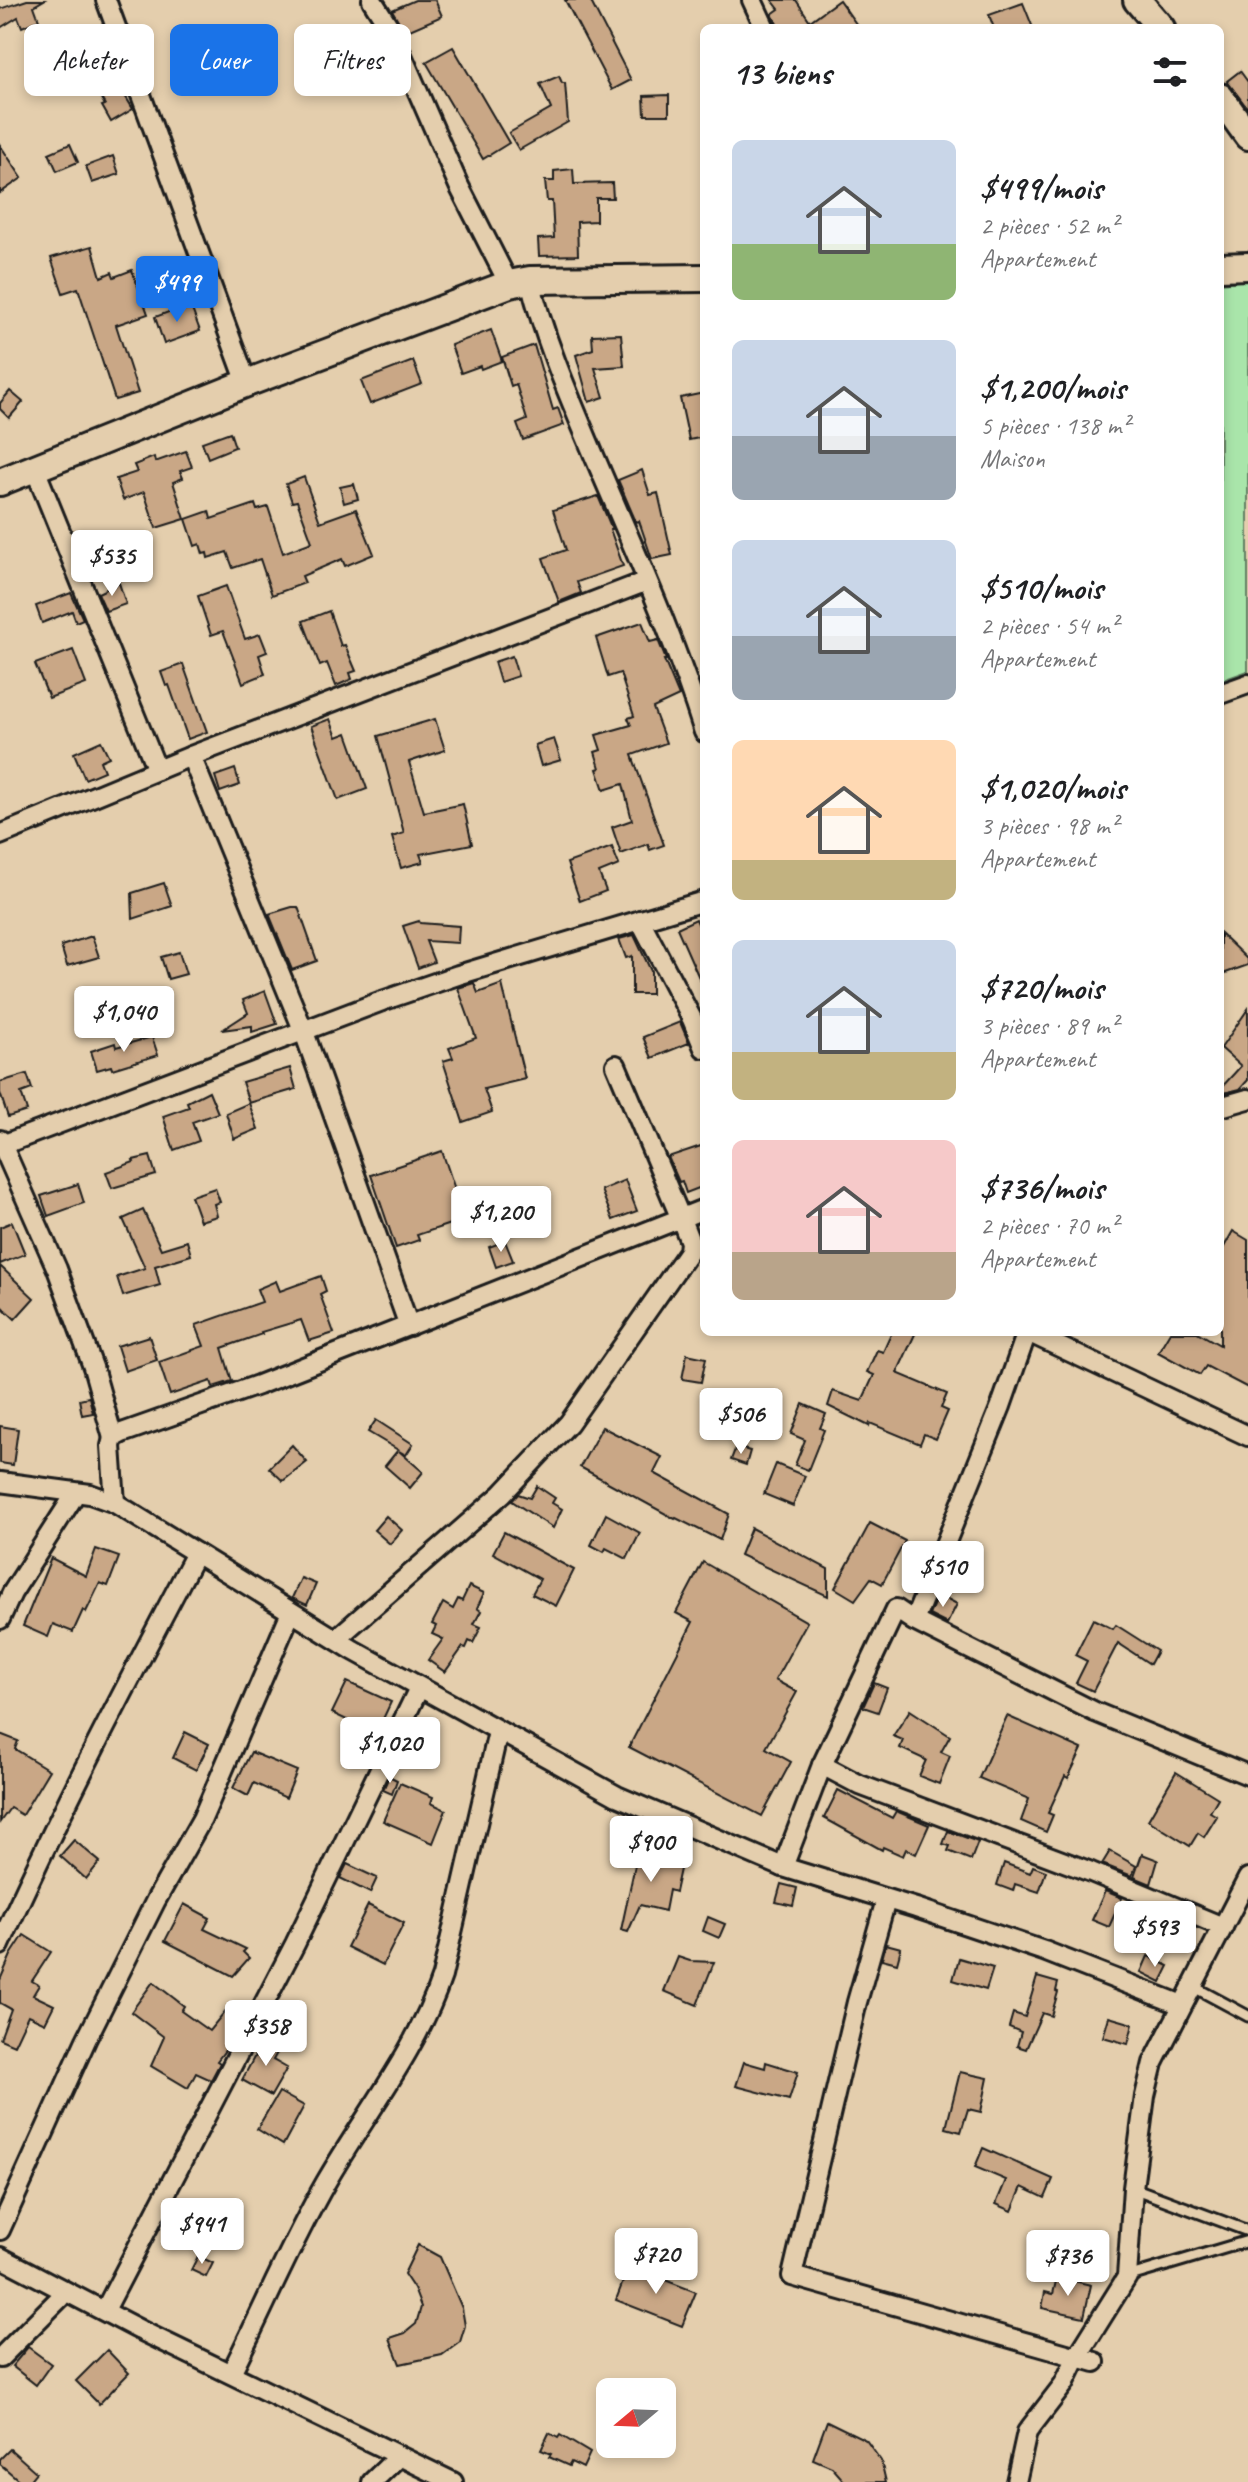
<!DOCTYPE html>
<html lang="fr">
<meta charset="utf-8">
<style>
:root{--surface:#fff;--page:#f2f2f2;--text:#202124;--muted:#757577;--accent:#1a73e8}
body{margin:0;font-family:Caveat,sans-serif;background:var(--page);color:var(--text);height:100vh;display:flex;flex-direction:column;font-size:30px;white-space:nowrap}
*{box-sizing:border-box;margin:0}
p{font-size:26px;color:var(--muted)}
.icon{flex:none;width:44px;height:44px;fill:none;stroke:currentColor;stroke-width:2;stroke-linecap:round;stroke-linejoin:round}
.map{position:relative;flex:1;overflow:hidden}
.details{position:absolute;left:700px;top:24px;width:524px;height:1312px;display:flex;flex-direction:column;background:var(--surface);border-radius:12px;box-shadow:0 4px 12px #0003}
.details>*{flex:none}
.guide{position:absolute;left:24px;top:24px;width:556px;height:72px;display:flex;gap:16px}
.needle{width:52px;rotate:251deg}
.tools{position:absolute;left:596px;top:2378px;display:grid;gap:16px}
.tools a{display:grid;place-items:center;width:80px;height:80px;border-radius:12px;background:var(--surface);box-shadow:0 4px 12px #0003;font-size:40px}
.price{position:absolute;translate:-50% -68px;padding:0 18px;border-radius:8px;background:#fff;color:#222;font-size:26px;line-height:52px;filter:drop-shadow(0 2px 4px #0008)}
.price::after{content:'';position:absolute;left:50%;top:48px;width:24px;height:18px;margin-left:-12px;background:inherit;clip-path:polygon(0 0,100% 0,50% 100%)}
.price.active{background:var(--accent);color:#fff}
ul{padding:0;list-style:none}
li{display:flex;align-items:center;gap:24px;height:200px;padding:0 32px}
li span{display:grid;place-items:center;flex:none;width:224px;height:160px;border-radius:12px;color:#555}
li>.icon{margin-inline-start:auto}
span .icon{width:96px;height:96px;fill:#fffc;stroke-width:1}
li b{font-size:34px}
h2{display:flex;justify-content:space-between;align-items:center;height:96px;padding:0 32px;font-size:34px}
.pill{padding:0 28px;border-radius:12px;background:var(--surface);box-shadow:0 4px 12px #0003;font-size:28px;line-height:72px}
.pill.active{background:var(--accent);color:#fff}
.map>svg:first-child{display:block}
.green{fill:#a9e5aa;stroke:#628063;stroke-width:2}
.building{fill:#c9a786;stroke:#1c1c1c;stroke-width:2}
.lines{fill:none;stroke-linecap:round;stroke-linejoin:round}
.lane-casing{stroke:#1c1c1c;stroke-width:15}
.street-casing{stroke:#1c1c1c;stroke-width:24}
.secondary-casing{stroke:#1c1c1c;stroke-width:32}
.lane{stroke:#e4cead;stroke-width:9}
.street{stroke:#e4cead;stroke-width:18}
.secondary{stroke:#e4cead;stroke-width:26}
</style>
<div class="map">
<svg width="1248" height="2482" viewBox="0 0 1248 2482">
<rect width="100%" height="100%" fill="#e4cead"/>
<filter id="ink" filterUnits="userSpaceOnUse"><feTurbulence type="fractalNoise" baseFrequency=".0125" numOctaves="2"/><feDisplacementMap in="SourceGraphic" scale="16" xChannelSelector="R" yChannelSelector="G"/><feConvolveMatrix kernelMatrix="1 2 1 2 8 2 1 2 1" color-interpolation-filters="sRGB"/></filter>
<g filter="url(#ink)">
<path class="green" d="M1248,280v391l-28,10v-398z"/>
<g class="building">
<path d="M27,0h17l-10,6 5,14 -17,7 -4,-10 -18,11v-19z"/>
<path d="M415,0h20l7,16 -37,16 -13,-22z"/>
<path d="M565,0h25l41,80 -19,10z"/>
<path d="M772,0h24l14,21 29,-21 20,28h-80l-7,-14 7,-5z"/>
<path d="M1023,3l10,25h-39l-5,-13z"/>
<path d="M52,40h6l9,11 8,-7 9,11 -23,20 -21,-25z"/>
<path d="M453,47l56,96 -26,16 -57,-97z"/>
<path d="M1240,71l8,11v27l-21,-28z"/>
<path d="M559,76l3,7h3l3,39 -49,28 -10,-17 42,-24 -11,-25z"/>
<path d="M118,84l15,25 -22,13 -9,-16 3,-1 -6,-10z"/>
<path d="M669,95v20h-24l-1,-19z"/>
<path d="M70,144l8,18 -21,9 -8,-18z"/>
<path d="M0,145l22,33 -22,15z"/>
<path d="M113,156l6,18 -27,9 -6,-17z"/>
<path d="M573,169l1,15 38,-1 1,15h-17v23l-19,1 1,33 -39,1 -1,-17 16,-1 -2,-37h-5l-2,-20h9v-10z"/>
<path d="M92,246l9,31 11,-5 2,5 18,-7 16,44 -32,11 22,68 -23,7 -37,-112 -15,5 -12,-35z"/>
<path d="M190,304l10,27 -36,13 -9,-27z"/>
<path d="M491,330l11,31 -21,8 -1,-3 -19,7 -10,-28z"/>
<path d="M621,334l3,32 -29,2 9,29 -15,5 -13,-47 17,-6 -1,-14z"/>
<path d="M534,345l19,65 5,-2 6,17 -41,15 -6,-16 10,-4 -11,-36 -5,2 -9,-29z"/>
<path d="M413,361l9,23 -52,20 -9,-23z"/>
<path d="M10,391l13,11 -14,16 -9,-9v-6z"/>
<path d="M704,393v44l-15,3 -9,-42z"/>
<path d="M230,432l5,15 -27,11 -6,-16z"/>
<path d="M186,451l6,16 -12,4 3,7 -10,4 12,37 -29,9 -12,-36 -21,8 -7,-21 21,-7 -3,-7 20,-8 1,5z"/>
<path d="M642,470l8,25 8,-2 14,62 -20,4 -13,-38 -3,1 -18,-42z"/>
<path d="M304,477l16,45 36,-13 18,45 -29,12 -3,-7 -40,17 3,7 -33,12 -12,-36 -27,9 -6,-16 -19,6 -1,-5 -4,1 -3,-10 -5,2 -9,-27 23,-8 2,8 44,-15 2,6 11,-3 15,46 29,-11 -15,-41 -5,1 -6,-18z"/>
<path d="M354,484l4,15 -14,4 -4,-16z"/>
<path d="M598,496l14,33h-2l13,37 -46,16 4,11 -22,9 -16,-44 23,-8 -13,-40z"/>
<path d="M119,583l7,21 -20,7 -8,-18z"/>
<path d="M226,586l19,53 15,-5 7,18 -8,3 6,19 -22,9 -20,-52 -12,4 -13,-39z"/>
<path d="M71,593l12,26 -7,3 -4,-11 -30,12 -6,-17z"/>
<path d="M329,611l12,35 4,-1 11,26 -6,2 2,6 -16,7 -9,-23 -7,3 -17,-45z"/>
<path d="M642,622l8,20 8,-2 8,20h-2l15,36 -26,12 13,35 -34,12 32,90 -14,5 -2,-6 -27,10 -9,-27 20,-7 -9,-36 -19,6 -7,-21 3,-1 -5,-16 6,-2 -5,-15 35,-10 -3,-7 6,-2 -14,-43 -12,4 -12,-39z"/>
<path d="M73,650l13,34 -37,14 -14,-34z"/>
<path d="M512,656l6,20 -18,6 -6,-20z"/>
<path d="M183,664l24,68 -19,7 -19,-54 -3,1 -5,-14z"/>
<path d="M330,719l7,18 10,-4 20,56 -29,11 -27,-74z"/>
<path d="M435,719l10,31 -36,12 15,50 39,-8 9,40 -52,10 3,8 -22,6 -9,-31 12,-4 -26,-97z"/>
<path d="M554,739l7,21 -20,6 -6,-21z"/>
<path d="M101,741l8,16 -9,4 4,10 -19,8 -11,-26z"/>
<path d="M235,769l5,16 -20,7 -5,-16z"/>
<path d="M612,847l7,18 -20,8 7,18 -26,10 -13,-38z"/>
<path d="M164,883l8,23 -39,13 -1,-26z"/>
<path d="M292,907h6l19,54 -25,9 -23,-56z"/>
<path d="M696,919l8,18v52l-27,-61z"/>
<path d="M419,921l1,2 39,3 -1,17 -32,-2 8,21 -16,6 -15,-42z"/>
<path d="M1220,933l28,27v5l-28,10z"/>
<path d="M634,935l17,36v23h-19v-38l-6,2 -7,-19z"/>
<path d="M92,936l7,21 -32,9 -6,-20z"/>
<path d="M179,952l7,22 -18,5 -7,-22z"/>
<path d="M474,983l4,10 24,-9 23,95 -41,10 8,23 -29,10 -20,-61 10,-3 -4,-10 27,-10 -18,-50z"/>
<path d="M265,991l12,33 -25,8v-6l-30,4 26,-17 -5,-13z"/>
<path d="M1248,1009v71l-8,9 -16,4 -4,-4 21,-23 -20,-18z"/>
<path d="M680,1022l9,21 -37,15 -9,-21z"/>
<path d="M152,1037l6,18 -46,14 -1,-3 -14,4 -6,-19 24,-8 1,4z"/>
<path d="M290,1068l6,21 -47,14 -7,-21z"/>
<path d="M27,1074l5,15 -11,4 6,18 -19,6 -8,-24v-11z"/>
<path d="M209,1091l9,22 -26,9 7,19 -25,9 -11,-34 26,-9 -2,-5z"/>
<path d="M249,1103l9,26 -24,10 -8,-26z"/>
<path d="M704,1145v41l-18,7 -4,-12 -3,1 -11,-25z"/>
<path d="M442,1151l23,68 -48,16 2,5 -23,8 -25,-73z"/>
<path d="M150,1156l6,19 -44,13 -6,-16 28,-10 -1,-2z"/>
<path d="M625,1180l12,31 -24,9 -12,-30z"/>
<path d="M78,1184l6,19 -36,13 -7,-20z"/>
<path d="M215,1188l5,14 -6,2 3,12 -17,5 -9,-25z"/>
<path d="M143,1210l18,39 26,-8 4,14 -36,11 5,19 -37,11 -6,-19 28,-9 -22,-49z"/>
<path d="M12,1222l13,32 -25,10v-37z"/>
<path d="M1233,1231l15,9v148l-42,-22 -6,9 -42,-23 12,-20h27l23,13v-91z"/>
<path d="M505,1241l8,20 -17,6 -7,-20z"/>
<path d="M0,1266l34,32 -19,21 -15,-14z"/>
<path d="M321,1276l5,15 -6,3 14,39 -25,8 -8,-21 -40,12 1,2 -40,14 10,33 -19,6 -2,-6 -41,14 -11,-33 45,-16 -8,-21 66,-23 -5,-13 19,-8 4,10z"/>
<path d="M892,1332h24l-19,41 50,21 -6,14 7,3 -12,28 -12,-5 -4,10 -50,-21 -1,3 -41,-20 5,-15 29,10 12,-26 -7,-3 10,-22 6,2z"/>
<path d="M149,1336l8,24 -32,11 -8,-25z"/>
<path d="M687,1354l19,4 -5,24 -19,-3z"/>
<path d="M89,1397l4,16 -11,2 -3,-16z"/>
<path d="M803,1404l23,10 -6,14 4,2 -16,40 -13,-5 10,-25 -14,-6z"/>
<path d="M376,1420l37,24 -7,11 -7,-4 24,21 -13,16 -25,-22 13,-16 -30,-18z"/>
<path d="M0,1426l18,3 -5,36 -13,-2z"/>
<path d="M602,1427l60,30 -8,16 75,41 -9,26 -44,-22 -1,1 -95,-52z"/>
<path d="M292,1445l15,17 -24,19 -14,-13z"/>
<path d="M736,1447l14,4 -4,14 -15,-5z"/>
<path d="M776,1464l29,12 -12,30 -29,-12z"/>
<path d="M537,1486l18,12 -3,5 10,6 -9,19 -41,-27 6,-7 12,4z"/>
<path d="M606,1514l34,19 -13,26 -21,-11 -2,4 -13,-7z"/>
<path d="M386,1516l16,14 -12,14 -16,-14z"/>
<path d="M870,1523l35,18 -23,43 -11,-6 -16,22 -20,-12z"/>
<path d="M751,1528l77,41v27l-88,-41z"/>
<path d="M504,1532l70,38 -18,36 -24,-12 8,-15 -47,-26z"/>
<path d="M96,1549l23,8 -11,29 -8,-3 -14,29 -3,-2 -10,22 -20,-8 -5,13 -25,-11 28,-68 35,18z"/>
<path d="M703,1562l104,60 -32,58 22,12 -31,56 25,14 -29,54 -133,-69 64,-125 -17,-9z"/>
<path d="M301,1578l15,6 -9,21 -15,-7z"/>
<path d="M469,1586l15,7 -7,15 4,3 -7,13 7,3 -8,16 -4,-2 -3,7 -3,-1 -18,25 -17,-12 15,-21 -11,-5 4,-8 -4,-2 11,-21 10,6 5,-10 4,2z"/>
<path d="M938,1594l19,10 -10,20 -18,-9z"/>
<path d="M1093,1619l20,10 3,-4 41,26 -7,13 -32,-21 -25,48 -17,-8 11,-22 -12,-6z"/>
<path d="M347,1682l44,20 -15,32 -44,-21z"/>
<path d="M874,1683l13,5 -9,24 -15,-5z"/>
<path d="M910,1710l40,26 -9,16 9,4 -11,28 -20,-8 7,-16 -26,-12 3,-8 -10,-4z"/>
<path d="M1007,1716l75,33 -14,29 -3,-2 -17,37 5,2 -7,17 -25,-11 8,-22 -50,-21z"/>
<path d="M185,1732l24,12 -13,26 -23,-12z"/>
<path d="M0,1734l18,7 -3,8 34,21 -27,45 -12,-7 -10,14z"/>
<path d="M251,1752l46,19 -11,27 -32,-15 -6,13 -15,-8z"/>
<path d="M1176,1772l42,26 -8,14 7,4 -13,21 -6,-4 -8,13 -42,-26z"/>
<path d="M389,1776l8,4 -5,14 -9,-4z"/>
<path d="M400,1783l33,14 -2,6 15,7 -13,33 -50,-22z"/>
<path d="M838,1790l54,28 4,-7 33,14 -13,29 -10,-5 -3,7 -20,-9 -1,3 -58,-32z"/>
<path d="M948,1831l30,11 -7,18 -23,-9 2,-5 -7,-2z"/>
<path d="M74,1840l26,22 -14,17 -26,-23z"/>
<path d="M638,1851l44,9 -7,32 -6,-2 -4,21 -25,-6 -12,27 -7,-2z"/>
<path d="M1110,1851l26,15 -4,10 -30,-12z"/>
<path d="M1142,1854l16,6 -7,24 -17,-7z"/>
<path d="M1004,1863l26,10 3,-7 13,5 -7,21 -24,-8 -2,7 -16,-6z"/>
<path d="M347,1864l30,14 -7,15 -30,-15z"/>
<path d="M781,1884l16,4 -4,18 -17,-4z"/>
<path d="M1105,1891l17,7 -13,29 -17,-7z"/>
<path d="M184,1904l26,14 -6,11 42,20 -3,3 6,6 -16,18 -68,-35z"/>
<path d="M368,1905l36,18 -21,42 -36,-18z"/>
<path d="M708,1917l17,7 -6,14 -16,-7z"/>
<path d="M24,1935l27,17 -19,29 7,4 -6,10 21,10 -9,18 -17,-8 -14,30 -14,-6 11,-30 -11,-6v-23l11,-25z"/>
<path d="M886,1944l15,4 -4,15 -15,-4z"/>
<path d="M1148,1956l21,10 -8,16 -20,-10z"/>
<path d="M678,1957l12,4 24,1 -17,43 -33,-14z"/>
<path d="M959,1958l34,10 -7,22 -33,-10z"/>
<path d="M1037,1977l21,6 -2,8 2,1 -7,24 -9,-3 -16,36 -9,-3 4,-14 -12,-5 4,-14 12,4z"/>
<path d="M153,1982l31,24 -3,5 28,20 18,-22 16,9 -14,27 -12,16 3,2 -9,17 -15,-7 -8,15 -37,-22 13,-29 -33,-25z"/>
<path d="M1109,2017l24,7 -5,20 -25,-7z"/>
<path d="M266,2035l16,9 -9,16 14,8 -16,28 -29,-16z"/>
<path d="M744,2062l21,6 1,-6 32,10 -9,28 -53,-14z"/>
<path d="M960,2072l28,6 -7,34 -13,-3 -7,23 -15,-4z"/>
<path d="M279,2092l25,14 -21,39 -26,-16z"/>
<path d="M983,2148l70,31 -8,19 -23,-11 -10,24 -16,-7 10,-24 -31,-13z"/>
<path d="M418,2245l22,12 22,51 3,18 -5,16 -18,13 -42,9 -10,-26 15,-5 11,-9 5,-17 -7,-18 -10,-15z"/>
<path d="M198,2256l15,7 -7,14 -15,-7z"/>
<path d="M629,2266l67,26 -14,34 -66,-26z"/>
<path d="M1057,2277l34,8 -7,32 -42,-9 3,-16 8,2z"/>
<path d="M28,2347l23,17 -15,21 -24,-19z"/>
<path d="M107,2350l22,23 -30,31 -23,-23z"/>
<path d="M827,2421l39,19 15,21 5,21h-41l-13,-15 -19,-8z"/>
<path d="M549,2433l9,5 2,-3 30,18 -7,15 -12,-6 -2,4 -20,-9 2,-3 -10,-4z"/>
<path d="M10,2449l26,23 -8,10h-7l-21,-18v-5z"/>
</g>
<g class="lines">
<g class="lane-casing">
<g id="lane">
<path d="M1192,1986l56,30"/>
<path d="M1133,2188l115,43"/>
<path d="M1127,2277l121,-36"/>
</g>
</g>
<g class="street-casing">
<g id="street">
<path d="M106,0l141,383"/>
<path d="M372,0l19,30 68,156 50,98"/>
<path d="M752,0l13,28"/>
<path d="M530,280c14,59 39,116 63,173 39,92 81,183 111,279"/>
<path d="M35,469l122,301"/>
<path d="M1220,694l28,-10"/>
<path d="M191,756l113,276 105,294"/>
<path d="M0,835l191,-79 456,-175"/>
<path d="M640,920l52,99 12,29"/>
<path d="M1220,1107l28,-8"/>
<path d="M0,1140l57,129 36,98 20,71"/>
<path d="M2,1145l380,-144 76,-26 246,-74"/>
<path d="M1028,1332l220,104"/>
<path d="M0,1482l90,12 25,9 238,147 264,146 166,71 133,41 128,43 138,54"/>
<path d="M115,1503l-4,-57 2,-8 9,-5 136,-48 446,-176"/>
<path d="M0,1619l12,-26 64,-100"/>
<path d="M914,1621l87,-215 26,-74"/>
<path d="M336,1639l166,-145 67,-71 120,-172 1,-9 -9,-23 -65,-154"/>
<path d="M822,1765l38,20 231,87 132,55"/>
<path d="M783,1867l39,-102 74,-156 18,12 181,91 153,63"/>
<path d="M886,1900l-29,102 -65,274 303,86"/>
<path d="M0,1945c60,-134 128,-263 196,-392"/>
<path d="M0,2230l86,-190 70,-140 46,-81 89,-207"/>
<path d="M0,2257l140,73 313,152"/>
<path d="M105,2310l190,-366 124,-256"/>
<path d="M0,2358l60,-60 1,-8"/>
<path d="M231,2373c32,-63 60,-130 95,-191 39,-68 91,-131 116,-206l56,-244"/>
<path d="M372,2482l26,-25"/>
<path d="M1016,2482l11,-50 37,-48 13,-27 50,-80 6,-89 12,-92 8,-33 95,-185"/>
</g>
</g>
<g class="secondary-casing">
<g id="secondary">
<path d="M1137,0l24,28"/>
<path d="M1220,97l28,39"/>
<path d="M1220,267l28,-1"/>
<path d="M0,482l247,-99 262,-99 21,-4 174,-2"/>
</g>
</g>
<use href="#lane" class="lane"/>
<use href="#street" class="street"/>
<use href="#secondary" class="secondary"/>
</g>
</g>
</svg>
<div class="tools">
<a><svg class="needle" viewBox="-14 -14 28 28"><path d="M0-13l5 13h-10z" fill="#e53935"/><path d="M0 13l5-13h-10z" fill="#757577"/></svg></a>
</div>
<b class="price active" style="left:177px;top:324px">$499</b>
<b class="price" style="left:112px;top:598px">$535</b>
<b class="price" style="left:124px;top:1054px">$1,040</b>
<b class="price" style="left:501px;top:1254px">$1,200</b>
<b class="price" style="left:741px;top:1456px">$506</b>
<b class="price" style="left:943px;top:1609px">$510</b>
<b class="price" style="left:390px;top:1785px">$1,020</b>
<b class="price" style="left:651px;top:1884px">$900</b>
<b class="price" style="left:1155px;top:1969px">$593</b>
<b class="price" style="left:266px;top:2068px">$358</b>
<b class="price" style="left:202px;top:2266px">$941</b>
<b class="price" style="left:656px;top:2296px">$720</b>
<b class="price" style="left:1068px;top:2298px">$736</b>
<div class="guide">
<a class="pill">Acheter</a>
<a class="pill active">Louer</a>
<a class="pill">Filtres</a>
</div>
<section class="details">
<h2>13 biens<svg class="icon" aria-label="filters" viewBox="0 0 24 24"><path d="M4 7h16M4 17h16"/><circle cx="9" cy="7" r="2"/><circle cx="15" cy="17" r="2"/></svg></h2>
<ul>
<li><span style="background:linear-gradient(#c9d6e8 65%,#8fb573 0)"><svg class="icon" aria-label="home" viewBox="0 0 24 24"><path d="M3 11l9-7 9 7M6 9v11h12V9"/></svg></span><div><b>$499/mois</b><p>2 pièces · 52 m²</p><p>Appartement</p></div></li>
<li><span style="background:linear-gradient(#c9d6e8 60%,#9aa5b1 0)"><svg class="icon" aria-label="home" viewBox="0 0 24 24"><path d="M3 11l9-7 9 7M6 9v11h12V9"/></svg></span><div><b>$1,200/mois</b><p>5 pièces · 138 m²</p><p>Maison</p></div></li>
<li><span style="background:linear-gradient(#c9d6e8 60%,#9aa5b1 0)"><svg class="icon" aria-label="home" viewBox="0 0 24 24"><path d="M3 11l9-7 9 7M6 9v11h12V9"/></svg></span><div><b>$510/mois</b><p>2 pièces · 54 m²</p><p>Appartement</p></div></li>
<li><span style="background:linear-gradient(#ffd9b3 75%,#c2b280 0)"><svg class="icon" aria-label="home" viewBox="0 0 24 24"><path d="M3 11l9-7 9 7M6 9v11h12V9"/></svg></span><div><b>$1,020/mois</b><p>3 pièces · 98 m²</p><p>Appartement</p></div></li>
<li><span style="background:linear-gradient(#c9d6e8 70%,#c2b280 0)"><svg class="icon" aria-label="home" viewBox="0 0 24 24"><path d="M3 11l9-7 9 7M6 9v11h12V9"/></svg></span><div><b>$720/mois</b><p>3 pièces · 89 m²</p><p>Appartement</p></div></li>
<li><span style="background:linear-gradient(#f6c9c9 70%,#b9a48a 0)"><svg class="icon" aria-label="home" viewBox="0 0 24 24"><path d="M3 11l9-7 9 7M6 9v11h12V9"/></svg></span><div><b>$736/mois</b><p>2 pièces · 70 m²</p><p>Appartement</p></div></li>
</ul>
</section>
</div>
